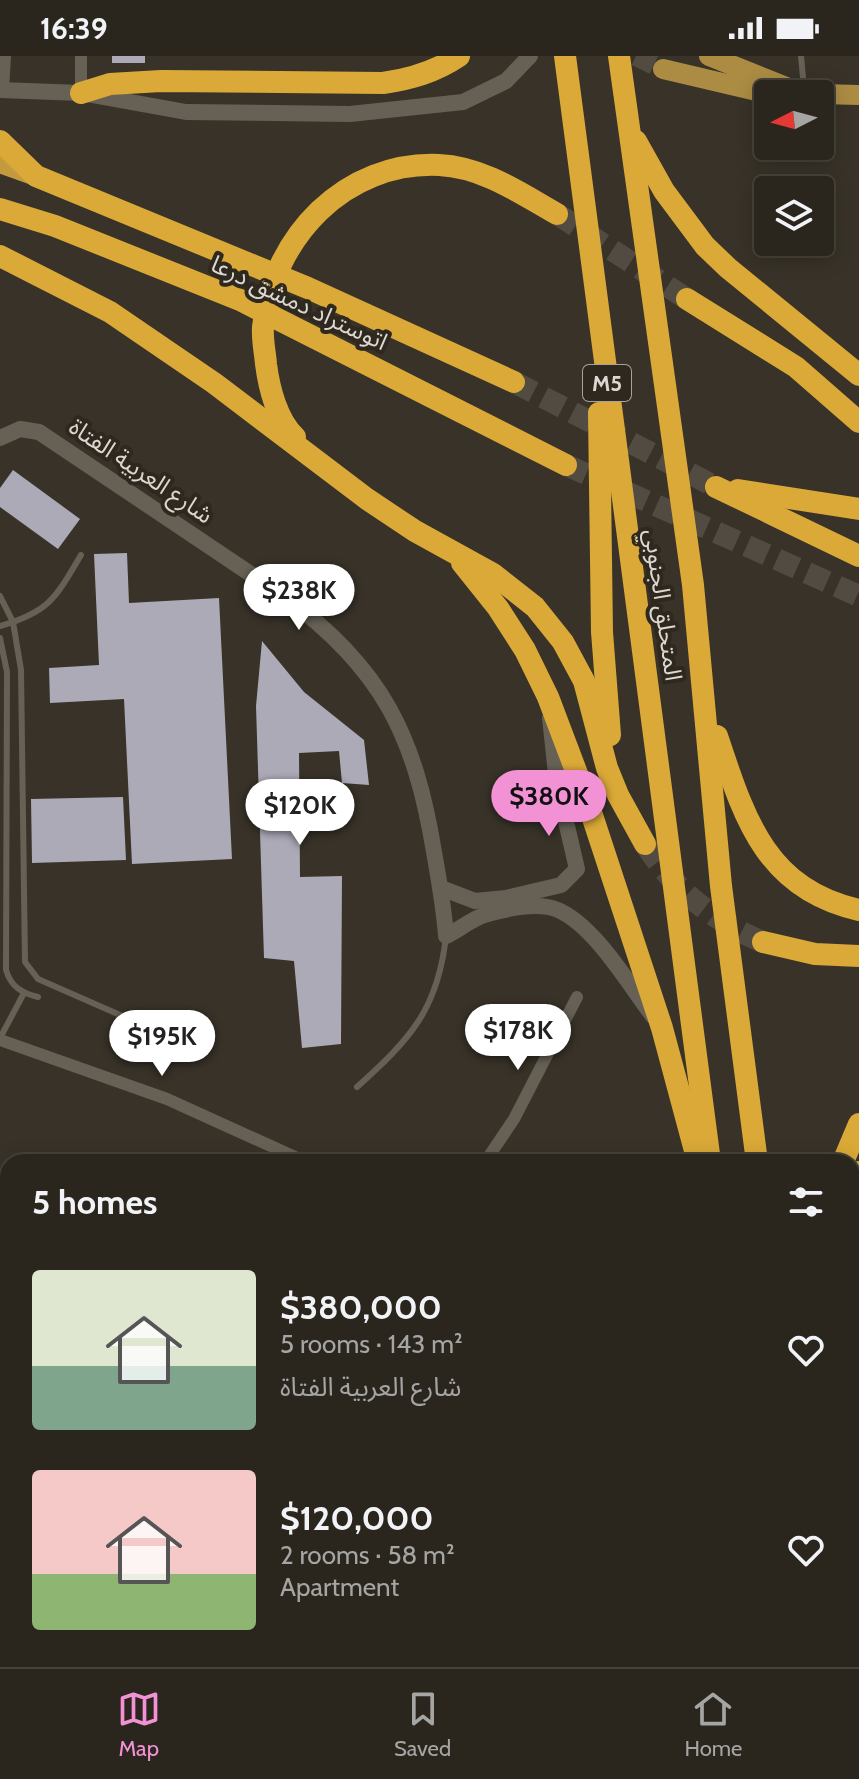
<!DOCTYPE html>
<meta charset="utf-8">
<style>
:root{--surface:#2a261e;--page:#36322b;--text:#f1f3f6;--muted:#a5a5a4;--line:#46433c;--accent:#f391d5}
body{margin:0;font-family:Cabin,"Noto Sans Arabic",sans-serif;background:var(--page);color:var(--text);height:100vh;display:flex;flex-direction:column;font-size:30px;white-space:nowrap}
*{box-sizing:border-box;margin:0}
p{font-size:26px;color:var(--muted)}
.icon{flex:none;width:44px;height:44px;fill:none;stroke:currentColor;stroke-width:2;stroke-linecap:round;stroke-linejoin:round}
.map{position:relative;flex:1;overflow:hidden}
.sheet{position:absolute;left:0px;top:1098px;width:860px;height:514px;display:flex;flex-direction:column;background:var(--surface);border-radius:24px 24px 0 0;box-shadow:0 4px 20px #0003,0 0 0 2px var(--line)}
.sheet>*{flex:none}
.needle{width:52px;rotate:264deg}
.tools{position:absolute;left:754px;top:24px;display:grid;gap:16px}
.tools a{display:grid;place-items:center;width:80px;height:80px;border-radius:8px;background:var(--surface);box-shadow:0 4px 20px #0003,0 0 0 2px var(--line);font-size:40px}
.price{position:absolute;translate:-50% -68px;padding:0 18px;border-radius:28px;background:#fff;color:#222;font-size:26px;line-height:52px;filter:drop-shadow(0 2px 4px #0008)}
.price::after{content:'';position:absolute;left:50%;top:48px;width:24px;height:18px;margin-left:-12px;background:inherit;clip-path:polygon(0 0,100% 0,50% 100%)}
.price.selected{background:var(--accent);color:#111}
ul{padding:0;list-style:none}
li{display:flex;align-items:center;gap:24px;height:200px;padding:0 32px}
li span{display:grid;place-items:center;flex:none;width:224px;height:160px;border-radius:8px;color:#555}
li>.icon{margin-inline-start:auto}
span .icon{width:96px;height:96px;fill:#fffc;stroke-width:1}
li b{font-size:34px}
h2{display:flex;justify-content:space-between;align-items:center;height:96px;padding:0 32px;font-size:34px}
.status{display:flex;justify-content:space-between;align-items:center;height:56px;padding:0 40px;background:var(--surface);direction:ltr}
.status svg{height:22px;fill:currentColor}
.dock{display:flex;justify-content:space-around;align-items:center;height:112px;border-top:2px solid var(--line);background:var(--surface);font-size:22px;color:var(--muted)}
.dock a{display:grid;justify-items:center;gap:4px}
.dock .selected{color:var(--accent)}
.map>svg:first-child{display:block}
.building{fill:#acaab7}
.lines{fill:none;stroke-linecap:round;stroke-linejoin:round}
.primary-tunnel{stroke:#514b41;stroke-width:20;stroke-dasharray:20 10;stroke-linecap:butt}
.motorway-tunnel{stroke:#514b41;stroke-width:22;stroke-dasharray:22 11;stroke-linecap:butt}
.service{stroke:#676155;stroke-width:6}
.minor{stroke:#676155;stroke-width:12}
.tertiary{stroke:#676155;stroke-width:16}
.primary{stroke:#ac8c43;stroke-width:20}
.trunk{stroke:#c39a3d;stroke-width:20}
.motorway{stroke:#daa937;stroke-width:22}
.labels{text-anchor:middle;stroke-width:8;stroke-linejoin:round;paint-order:stroke}
.shield{fill:#2e281e;stroke:#a8a39b;stroke-width:2}
.shield-label{font-size:22px;font-weight:bold;fill:#dcd8d1}
.street-label{font-size:24px;fill:#dcd8d1;stroke:#2e281e}
</style>
<div class="status"><b>16:39</b><svg viewBox="0 0 49 12"><path d="M0 12V9h3v3zM5 12V6h3v6zM10 12V3h3v9zM15 12V0h3v12zM26 1h20v11H26zM47 4h2v5h-2z"/></svg></div>
<div class="map">
<svg width="859" height="1611" viewBox="0 0 859 1611">
<rect width="100%" height="100%" fill="#383228"/>
<g class="building">
<rect x="112" y="0" width="33" height="7"/>
<path d="M13,414l67,49 -22,30 -58,-42v-19z"/>
<path d="M127,497l2,50 90,-5 13,261 -100,5 -8,-165 -74,4 -1,-35 50,-3 -5,-111z"/>
<path d="M262,585l42,51 60,48 5,45 -27,-2 -3,-32 -40,2 1,124 42,-1 -1,168 -39,4 -8,-87 -30,-3 -8,-252z"/>
<path d="M123,741l3,63 -94,3 -1,-64z"/>
<path d="M0,1507h6l2,49 -8,1z"/>
</g>
<g class="lines">
<path class="primary-tunnel" d="M636,0l27,13"/>
<g class="motorway-tunnel">
<path d="M557,158l130,85"/>
<path d="M514,326l202,105"/>
<path d="M566,409l293,131"/>
<path d="M645,788c30,46 68,77 118,98"/>
</g>
<g class="service">
<path d="M801,0l3,32"/>
<path d="M0,540l13,26 8,48 4,292 13,17 114,50"/>
<path d="M0,570c50,-14 56,-29 81,-71"/>
<path d="M0,582l7,34 -1,298c5,17 16,23 32,27"/>
<path d="M0,982l24,-45"/>
<path d="M357,1031c53,-48 81,-77 89,-151"/>
</g>
<g class="minor">
<path d="M81,0v37"/>
<path d="M3,35l2,-35"/>
<path d="M0,984l167,59 139,63"/>
<path d="M485,1106l29,-43 63,-122"/>
<path d="M852,1309l7,-8"/>
<path d="M852,1358l7,4"/>
<path d="M0,1374h8"/>
<path d="M30,1604v7"/>
<path d="M54,1604v7"/>
<path d="M151,1604v7"/>
<path d="M629,1604l1,7"/>
</g>
<g class="tertiary">
<path d="M0,34l81,3 105,19 164,2 113,-12 43,-21 24,-25"/>
<path d="M0,382l20,-9 19,3 246,165c97,71 130,139 149,255 5,28 10,56 12,84 13,-6 24,-16 38,-21 21,-6 53,-14 74,-5 37,16 71,75 95,106"/>
<path d="M441,832l34,13 31,-3 55,-13 16,-16 -20,-86 -7,-65"/>
</g>
<g class="primary">
<path d="M709,0l95,38"/>
<path d="M663,13l106,25"/>
<path d="M820,38l39,1"/>
</g>
<path class="trunk" d="M0,107l36,13"/>
<g class="motorway">
<path d="M565,0l145,1106"/>
<path d="M619,0l74,529 28,301 36,276"/>
<path d="M81,37l29,-9 51,-3 222,2c28,-4 52,-11 76,-27"/>
<path d="M0,85l36,35 272,112 206,94"/>
<path d="M636,85l28,50 41,55 23,22 131,107"/>
<path d="M0,153l55,17 185,74 326,165"/>
<path d="M0,200l110,56 104,71 153,116 48,32 78,43 42,33 28,35 21,39 23,87 11,27 27,49"/>
<path d="M687,243l109,68 63,55"/>
<path d="M599,357l3,219 8,103"/>
<path d="M295,381c-18,-17 -26,-49 -29,-73 -1,-12 -4,-25 -3,-37 10,-90 82,-166 176,-162 44,2 81,28 118,49"/>
<path d="M716,431l143,69"/>
<path d="M738,434l121,19"/>
<path d="M462,507l36,45 27,42 23,47 39,103 75,228 36,134"/>
<path d="M717,680c27,81 48,153 142,174"/>
<path d="M763,886l52,12 44,2"/>
<path d="M843,1106l16,-38"/>
<path d="M852,1127l7,-11"/>
<path d="M780,1604l1,7"/>
<path d="M828,1604l1,7"/>
</g>
</g>
<g class="labels">
<rect class="shield" x="583" y="309" width="48" height="36" rx="6"/>
<g class="shield-label">
<text x="607" y="335">M5</text>
</g>
<g class="street-label">
<text transform="translate(299 247) rotate(25)" y="8">اتوستراد دمشق درعا</text>
<text transform="translate(141 415) rotate(34)" y="8">شارع العربية الفتاة</text>
<text transform="translate(663 549) rotate(82)" y="8">المتحلق الجنوبي</text>
</g>
</g>
</svg>
<div class="tools">
<a><svg class="needle" viewBox="-14 -14 28 28"><path d="M0-13l5 13h-10z" fill="#e53935"/><path d="M0 13l5-13h-10z" fill="#a5a5a4"/></svg></a>
<a><svg class="icon" aria-label="layers" viewBox="0 0 24 24"><path d="M12 4l9 5-9 5-9-5zM3 14l9 5 9-5"/></svg></a>
</div>
<b class="price" style="left:299px;top:576px">$238K</b>
<b class="price selected" style="left:549px;top:782px">$380K</b>
<b class="price" style="left:300px;top:791px">$120K</b>
<b class="price" style="left:518px;top:1016px">$178K</b>
<b class="price" style="left:162px;top:1022px">$195K</b>
<section class="sheet">
<h2>5 homes<svg class="icon" aria-label="filters" viewBox="0 0 24 24"><path d="M4 7h16M4 17h16"/><circle cx="9" cy="7" r="2"/><circle cx="15" cy="17" r="2"/></svg></h2>
<ul>
<li><span style="background:linear-gradient(#dfe7d0 60%,#7fa58c 0)"><svg class="icon" aria-label="home" viewBox="0 0 24 24"><path d="M3 11l9-7 9 7M6 9v11h12V9"/></svg></span><div><b>$380,000</b><p>5 rooms · 143 m²</p><p>شارع العربية الفتاة</p></div><svg class="icon" aria-label="heart" viewBox="0 0 24 24"><path d="M12 20l-8-8c-3-5 5-10 8-4 3-6 11-1 8 4z"/></svg></li>
<li><span style="background:linear-gradient(#f6c9c9 65%,#8fb573 0)"><svg class="icon" aria-label="home" viewBox="0 0 24 24"><path d="M3 11l9-7 9 7M6 9v11h12V9"/></svg></span><div><b>$120,000</b><p>2 rooms · 58 m²</p><p>Apartment</p></div><svg class="icon" aria-label="heart" viewBox="0 0 24 24"><path d="M12 20l-8-8c-3-5 5-10 8-4 3-6 11-1 8 4z"/></svg></li>
</ul>
</section>
</div>
<nav class="dock">
<a class="selected"><svg class="icon" aria-label="map" viewBox="0 0 24 24"><path d="M3 6l6-2 6 2 6-2v14l-6 2-6-2-6 2zM9 4v14M15 6v14"/></svg>Map</a>
<a><svg class="icon" aria-label="saved" viewBox="0 0 24 24"><path d="M7 4h10v16l-5-4-5 4z"/></svg>Saved</a>
<a><svg class="icon" aria-label="home" viewBox="0 0 24 24"><path d="M3 11l9-7 9 7M6 9v11h12V9"/></svg>Home</a>
</nav>
